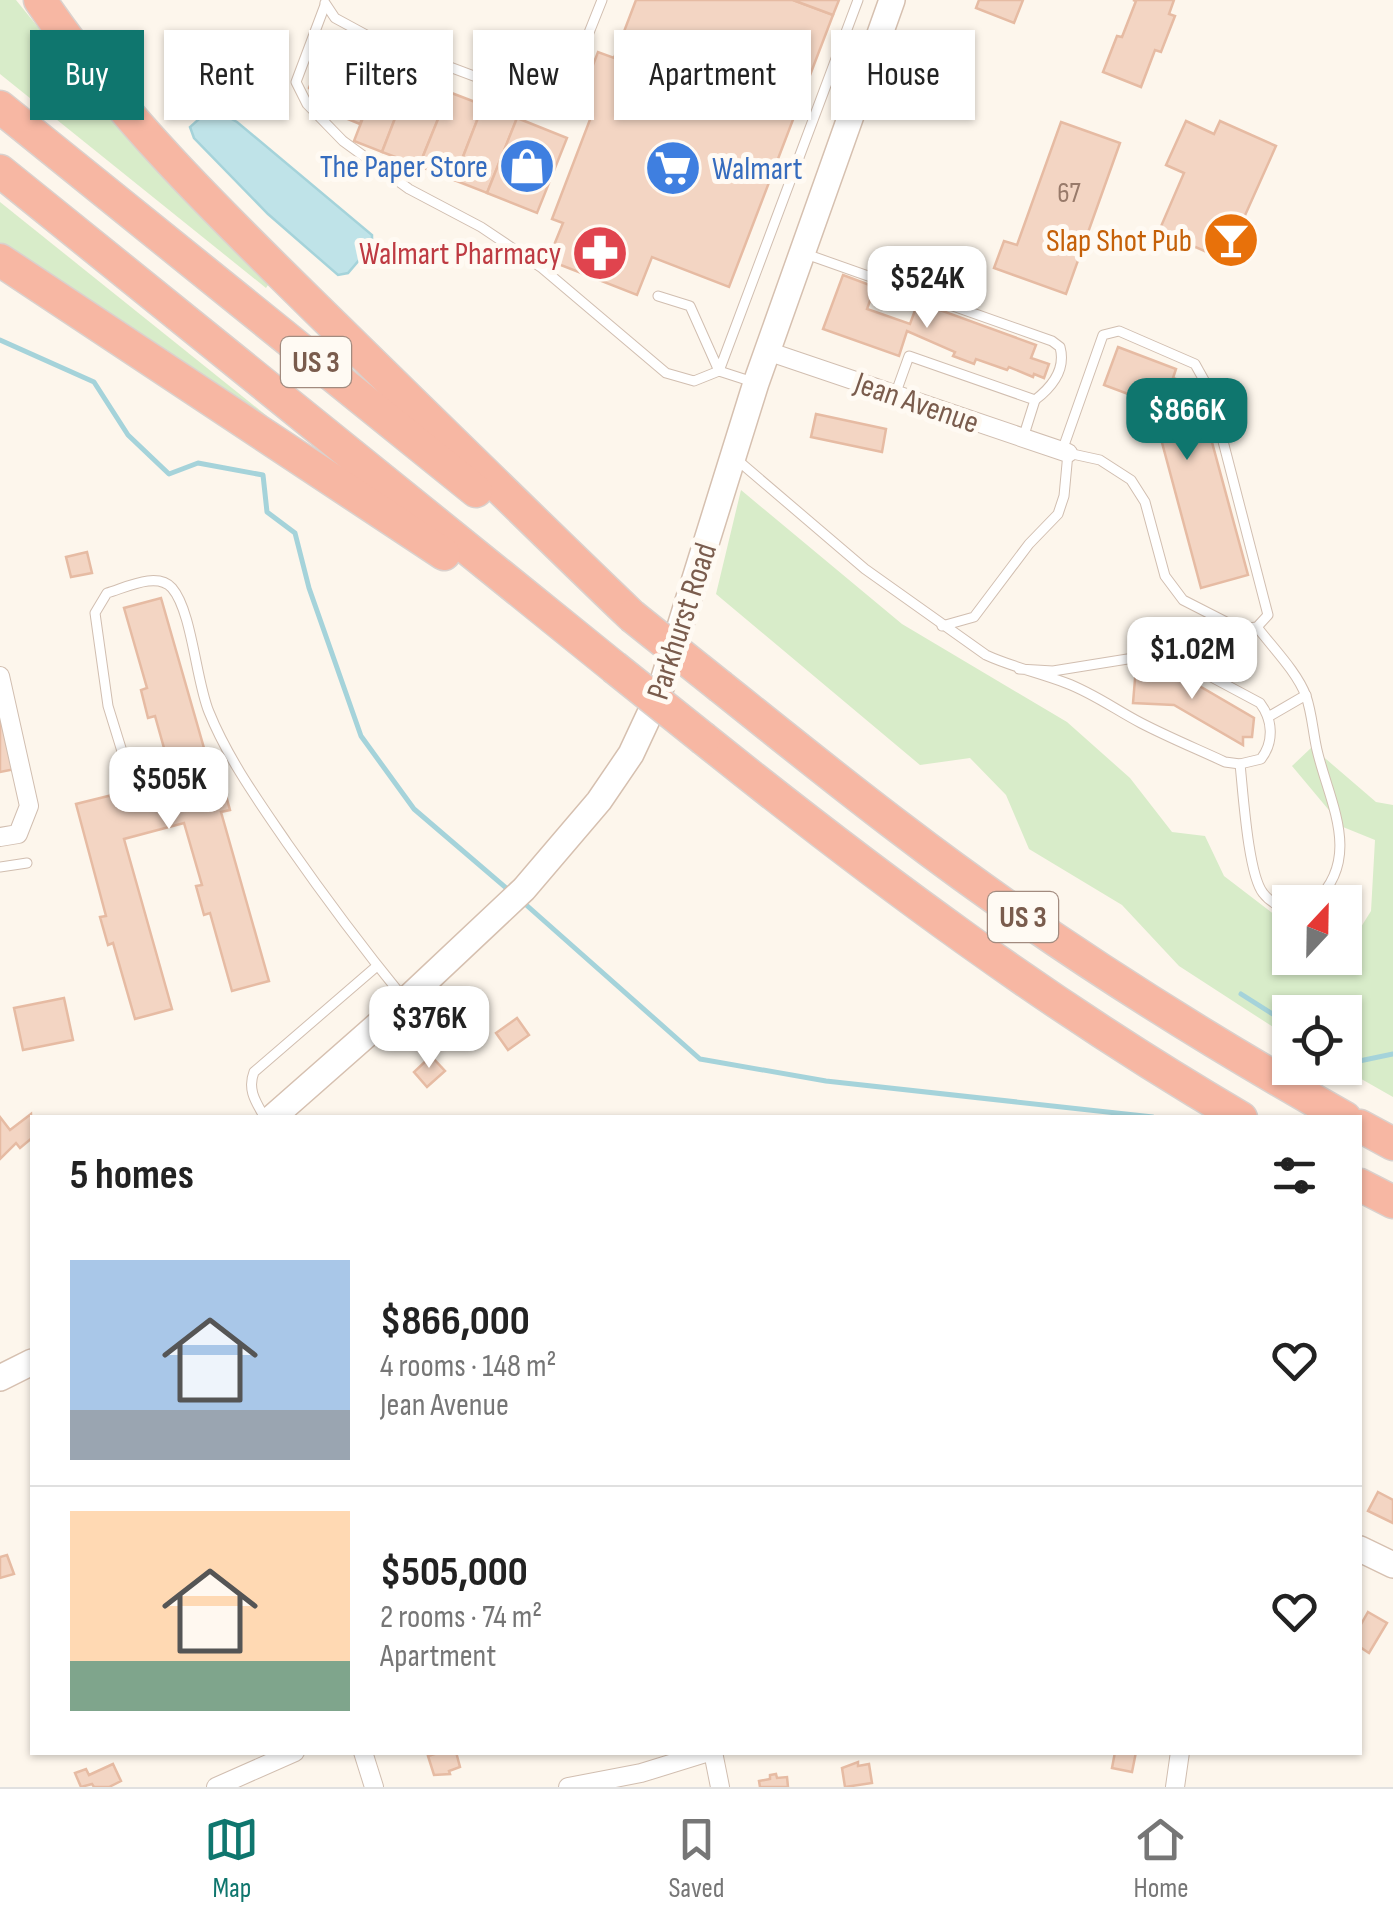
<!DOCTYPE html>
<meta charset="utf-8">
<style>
:root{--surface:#fff;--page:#f2f2f2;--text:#222;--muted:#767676;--line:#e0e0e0;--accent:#0f766e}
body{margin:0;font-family:"Sofia Sans Condensed",sans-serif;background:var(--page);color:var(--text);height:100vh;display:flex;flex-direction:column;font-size:38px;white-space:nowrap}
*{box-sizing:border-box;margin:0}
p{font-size:32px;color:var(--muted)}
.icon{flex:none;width:55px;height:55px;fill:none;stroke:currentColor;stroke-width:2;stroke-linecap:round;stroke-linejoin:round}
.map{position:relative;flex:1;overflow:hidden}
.panel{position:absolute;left:30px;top:1115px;width:1332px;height:640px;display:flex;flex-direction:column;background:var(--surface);border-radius:0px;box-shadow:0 2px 8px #0004}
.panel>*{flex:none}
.hud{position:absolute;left:30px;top:30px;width:1335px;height:90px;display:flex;gap:20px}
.needle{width:65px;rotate:22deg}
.fabs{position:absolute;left:1272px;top:885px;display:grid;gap:20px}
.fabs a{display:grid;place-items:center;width:90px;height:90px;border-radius:0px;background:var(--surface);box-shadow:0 2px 8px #0004;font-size:50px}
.price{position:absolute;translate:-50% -85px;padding:0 22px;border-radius:20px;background:#fff;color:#222;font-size:32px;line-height:65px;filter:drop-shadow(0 2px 5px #0008)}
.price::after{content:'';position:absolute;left:50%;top:60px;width:30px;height:22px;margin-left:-15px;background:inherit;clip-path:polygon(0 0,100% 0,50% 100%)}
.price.selected{background:var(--accent);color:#fff}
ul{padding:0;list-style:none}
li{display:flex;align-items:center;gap:30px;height:250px;padding:0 40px}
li+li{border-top:2px solid var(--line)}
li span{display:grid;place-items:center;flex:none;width:280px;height:200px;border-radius:0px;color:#555}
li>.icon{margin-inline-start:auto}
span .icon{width:120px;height:120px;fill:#fffc;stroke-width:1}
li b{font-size:42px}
h2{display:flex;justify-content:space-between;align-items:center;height:120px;padding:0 40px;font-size:42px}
.chip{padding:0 35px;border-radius:0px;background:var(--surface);box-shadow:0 2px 8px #0004;font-size:35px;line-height:90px}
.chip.selected{background:var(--accent);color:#fff}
.menu{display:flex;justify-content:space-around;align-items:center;height:140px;border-top:2px solid var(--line);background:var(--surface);font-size:28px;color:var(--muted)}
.menu a{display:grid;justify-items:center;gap:5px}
.menu .selected{color:var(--accent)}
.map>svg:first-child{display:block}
.green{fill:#d8ecc9}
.water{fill:#bfe3e8;stroke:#a5d3da;stroke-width:2.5}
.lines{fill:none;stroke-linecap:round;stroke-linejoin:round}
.stream{stroke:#a5d3da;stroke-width:5}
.building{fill:#f3d5c3;stroke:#e6bba3;stroke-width:2.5}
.lane-casing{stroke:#d1beb0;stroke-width:11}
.street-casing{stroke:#d1beb0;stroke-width:20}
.secondary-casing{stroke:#d6c0b0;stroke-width:28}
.highway-casing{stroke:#dad1cd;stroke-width:35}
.lane{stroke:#fff;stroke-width:9}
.street{stroke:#fff;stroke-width:18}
.secondary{stroke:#fff;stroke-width:25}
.highway{stroke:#f7b7a3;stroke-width:32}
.highway-bridge-casing{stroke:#dad1cd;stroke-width:35;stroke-linecap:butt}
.highway-bridge{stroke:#f7b7a3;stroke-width:32}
.labels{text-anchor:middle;stroke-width:10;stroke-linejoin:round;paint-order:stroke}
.number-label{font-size:28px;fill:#987a6a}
.shield{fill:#fffaf3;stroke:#a28b7f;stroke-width:2.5}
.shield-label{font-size:30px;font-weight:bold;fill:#7a5c4d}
.shop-label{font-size:32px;fill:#366cbe;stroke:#fffaf3;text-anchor:end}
.food-label{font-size:32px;fill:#c56008;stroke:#fffaf3;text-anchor:end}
.health-label{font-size:32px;fill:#be3a42;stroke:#fffaf3;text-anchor:end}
.street-label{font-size:32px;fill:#7a5c4d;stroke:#fffaf3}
</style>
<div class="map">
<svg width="1393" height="1787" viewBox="0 0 1393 1787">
<rect width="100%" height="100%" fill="#fdf6ec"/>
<g class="green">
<path d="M0,0h16l86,106 168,176 -4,6 -266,-214z"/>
<path d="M0,202l267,214 -4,3 -263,-175z"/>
<path d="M741,490l161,134 165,98 63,56 42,54 33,4 19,40 55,42 11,4v36h55v-17l6,2 20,-32 4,-71 -32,-13 -51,-61 20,-19 64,55 17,3v292l-51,-29h3v-56h-55v26l-111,-72 -57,-61 -93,-56 -23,-54 -36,-37 -50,7 -204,-171z"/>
</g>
<path class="water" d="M208,111l11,1 18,10 135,113v10l-24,28 -10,2 -70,-61 -74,-76 -4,-11z"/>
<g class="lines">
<g class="stream">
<path d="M0,340l94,42 34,53 41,39 29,-11 65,12 4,37 28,21 14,55 52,148 53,73 98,84"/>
<path d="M524,903l176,156 126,22 327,36"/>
<path d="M1241,994l49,31"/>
<path d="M1345,1064l48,-10"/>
</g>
</g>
<g class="building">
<path d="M636,0h157l40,15 -104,272 -77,-30 -15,38 -89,-35 15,-37 -11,-4 39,-102 -16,-6 23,-59 16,6z"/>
<path d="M793,0h46l-6,15z"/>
<path d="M979,0h44l-9,23 -38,-15z"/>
<path d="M1133,0h41l-5,14 6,2 -14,36 -6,-2 -14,37 -38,-15 14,-36 5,1 14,-36z"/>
<path d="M327,43l26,11 -22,58 -22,-24z"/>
<path d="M353,54l30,12 -23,58 -29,-12z"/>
<path d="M383,66l28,11 -29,75 -28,-11z"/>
<path d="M411,77l38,15 -30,74 -37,-14z"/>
<path d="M449,92l34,13 -29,75 -35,-14z"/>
<path d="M483,105l34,13 -30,75 -33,-13z"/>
<path d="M517,118l50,20 -30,75 -50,-20z"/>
<path d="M1186,121l28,13 6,-13 56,25 -51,114 -66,-29 25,-58 -18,-8z"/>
<path d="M1061,122l59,21 -54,151 -72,-26 10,-27 13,4z"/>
<path d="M843,275l32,12 -8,22 43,15 8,-22 118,43 -5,13 18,6 -5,14 -10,-4 -1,3 -24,-10 -2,3 -31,-11 -2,5 -21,-8 2,-4 -48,-21 -8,25 -76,-27z"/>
<path d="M1118,347l58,22 -3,9 24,9 51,188 -47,13 -48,-179 2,-5 -51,-19z"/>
<path d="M816,414l70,15 -4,23 -71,-15z"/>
<path d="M87,552l5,21 -21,4 -5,-20z"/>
<path d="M161,598l49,171 8,-2 12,43 -9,2 48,169 -37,10 -22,-78 -6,2 -8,-29 6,-1 -18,-62 -60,16 48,170 -37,10 -22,-76 -5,2 -8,-28 6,-1 -30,-112 97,-24 -18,-64 -7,2 -7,-28 6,-2 -23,-80z"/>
<path d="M1136,667l41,6 77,45 -2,19h-9v8l-69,-40 -41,-2z"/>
<path d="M0,708l15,61 -15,3z"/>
<path d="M64,998l9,42 -50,10 -9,-42z"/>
<path d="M517,1018l12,17 -21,15 -12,-17z"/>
<path d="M431,1056l14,15 -18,16 -13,-15z"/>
<path d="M31,1114l1,24 -12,10 -4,-5 -16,16v-42l10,13z"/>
<path d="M1378,1492l15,8v23l-25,-12z"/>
<path d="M7,1555l7,19 -14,4v-21z"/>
<path d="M1368,1612l19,11 -18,30 -9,-6v-21z"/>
<path d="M441,1752h15l4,15 -11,4 1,3 -16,1 -6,-19z"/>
<path d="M1115,1752h21l-4,20 -20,-4z"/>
<path d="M858,1762v4l11,-2 3,19 -27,4 -3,-19z"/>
<path d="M113,1764l8,17 -12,6h-15l-2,-3 -11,3 -6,-14 11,-4 3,6z"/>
<path d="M776,1774l1,4 10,-1 1,10h-28l-1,-6 11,-2v-4z"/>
</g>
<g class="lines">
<g class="lane-casing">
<g id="lane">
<path d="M325,3l10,15 35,19 189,71 43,-108"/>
<path d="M325,5l-29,77 11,22 36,37 66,48 72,38 61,41 124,105 28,8 25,-10 34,11"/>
<path d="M803,253l249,88 8,6c6,22 -8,40 -25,53"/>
<path d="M658,296l32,10 29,65 139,-371"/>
<path d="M895,395l14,-39 126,44 -12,38"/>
<path d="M735,458l130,111 121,86c26,12 54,18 80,28 27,10 50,27 75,40 27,14 56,26 84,39l15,2 21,-5c13,-17 12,-39 -1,-56l-86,-46 -28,-1 -93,15 -34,-2"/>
<path d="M942,626l32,-9 55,-73 29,-30 6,-18 4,-43 32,7 31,20 14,22 20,74 18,24 45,23 20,5 9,-1 11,-12 -58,-224 -15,-27 -76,-33 -16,4 -41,116"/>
<path d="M1257,627c16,21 40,45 49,69 6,17 7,37 11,54 12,52 46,107 -2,152"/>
<path d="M1268,717l38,-22"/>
<path d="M1240,764c3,27 8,110 23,129 6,8 17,15 27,16"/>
<path d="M129,774l-21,-68 -13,-93 12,-20c18,-5 50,-22 65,-5 20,23 24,93 37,124 19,47 50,90 78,131 37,53 75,104 115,153"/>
<path d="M0,867l27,-4"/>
<path d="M265,1118c-9,-16 -18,-28 -11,-46l123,-106"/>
</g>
</g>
<g class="street-casing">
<g id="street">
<path d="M767,351l301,102"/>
<path d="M0,676l29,130 -11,28 -18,3"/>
<path d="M363,1752l11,35"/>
<path d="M713,1752l7,35"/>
<path d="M216,1787l79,-35"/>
<path d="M568,1787l73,-14 68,-21"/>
<path d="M1175,1787l5,-35"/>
</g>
</g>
<g class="secondary-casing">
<g id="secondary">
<path d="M272,1118l134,-118 118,-111 75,-88 32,-47 28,-60 97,-311 136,-383"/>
<path d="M0,1378l32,-16"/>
<path d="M1360,1549l33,16"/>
</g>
</g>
<g class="highway-casing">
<g id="highway">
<path d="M40,0c82,121 190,224 294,326 99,97 198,194 298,290"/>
<path d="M0,107l476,384"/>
<path d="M0,171l614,496"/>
<path d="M0,260l444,294"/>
<path d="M721,687c59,47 118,95 179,141 141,108 291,203 445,290"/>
<path d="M704,739c172,138 347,268 537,379"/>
<path d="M1360,1126l33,18"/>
<path d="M1360,1185l33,17"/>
</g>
</g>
<use href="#lane" class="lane"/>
<use href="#street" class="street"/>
<use href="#secondary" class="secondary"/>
<use href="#highway" class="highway"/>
<g class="highway-bridge-casing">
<g id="highway-bridge">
<path d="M632,616l89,71"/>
<path d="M614,667l90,72"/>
</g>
</g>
<use href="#highway-bridge" class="highway-bridge"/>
</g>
<defs>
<g id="shop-disc" transform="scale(2.875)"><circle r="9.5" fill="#3f7fe0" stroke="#fffaf3"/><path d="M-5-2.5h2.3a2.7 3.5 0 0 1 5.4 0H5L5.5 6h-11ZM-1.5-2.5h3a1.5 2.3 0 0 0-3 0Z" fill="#fff"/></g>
<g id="supermarket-disc" transform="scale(2.875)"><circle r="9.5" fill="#3f7fe0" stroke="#fffaf3"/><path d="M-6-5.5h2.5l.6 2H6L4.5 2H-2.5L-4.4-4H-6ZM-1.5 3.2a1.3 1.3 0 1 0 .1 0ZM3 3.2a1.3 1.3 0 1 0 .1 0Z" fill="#fff"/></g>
<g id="bar-disc" transform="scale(2.875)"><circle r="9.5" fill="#e8710a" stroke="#fffaf3"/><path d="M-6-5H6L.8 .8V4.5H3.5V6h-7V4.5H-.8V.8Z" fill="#fff"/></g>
<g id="pharmacy-disc" transform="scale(2.875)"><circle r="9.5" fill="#e0444e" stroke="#fffaf3"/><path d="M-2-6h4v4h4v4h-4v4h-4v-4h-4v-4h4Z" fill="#fff"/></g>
</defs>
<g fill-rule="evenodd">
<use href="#shop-disc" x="527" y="166"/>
<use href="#supermarket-disc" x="673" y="168"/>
<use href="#bar-disc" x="1231" y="240"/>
<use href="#pharmacy-disc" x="600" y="253"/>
</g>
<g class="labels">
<g class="number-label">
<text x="1069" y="202">67</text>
</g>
<g class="shield">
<rect x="281" y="337" width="70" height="50" rx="8"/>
<rect x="988" y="892" width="70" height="50" rx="8"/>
</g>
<g class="shield-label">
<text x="316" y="372">US 3</text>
<text x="1023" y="927">US 3</text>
</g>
<g class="shop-label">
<text x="488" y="177">The Paper Store</text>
<text x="712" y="179" text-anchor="start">Walmart</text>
</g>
<g class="food-label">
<text x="1192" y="251">Slap Shot Pub</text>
</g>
<g class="health-label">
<text x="561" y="264">Walmart Pharmacy</text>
</g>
<g class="street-label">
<text transform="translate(917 402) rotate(19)" y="11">Jean Avenue</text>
<text transform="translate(681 621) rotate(-72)" y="11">Parkhurst Road</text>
</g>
</g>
</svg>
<div class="fabs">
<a><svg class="needle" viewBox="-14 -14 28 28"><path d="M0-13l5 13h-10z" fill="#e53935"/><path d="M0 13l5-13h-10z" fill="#767676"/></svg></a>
<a><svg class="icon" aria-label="locate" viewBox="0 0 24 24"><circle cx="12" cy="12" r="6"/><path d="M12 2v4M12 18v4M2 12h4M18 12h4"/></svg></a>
</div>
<b class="price" style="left:927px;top:331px">$524K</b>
<b class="price selected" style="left:1187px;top:463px">$866K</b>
<b class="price" style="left:1192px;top:702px">$1.02M</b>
<b class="price" style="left:169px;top:832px">$505K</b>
<b class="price" style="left:429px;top:1071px">$376K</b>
<div class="hud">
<a class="chip selected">Buy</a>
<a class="chip">Rent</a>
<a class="chip">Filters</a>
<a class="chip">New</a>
<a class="chip">Apartment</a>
<a class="chip">House</a>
</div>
<section class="panel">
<h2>5 homes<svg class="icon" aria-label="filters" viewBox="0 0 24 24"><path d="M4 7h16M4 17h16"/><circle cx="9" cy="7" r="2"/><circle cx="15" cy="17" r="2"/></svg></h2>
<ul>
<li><span style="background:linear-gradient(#a9c7e8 75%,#9aa5b1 0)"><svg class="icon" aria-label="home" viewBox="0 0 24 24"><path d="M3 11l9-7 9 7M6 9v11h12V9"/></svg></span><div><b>$866,000</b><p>4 rooms · 148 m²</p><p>Jean Avenue</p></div><svg class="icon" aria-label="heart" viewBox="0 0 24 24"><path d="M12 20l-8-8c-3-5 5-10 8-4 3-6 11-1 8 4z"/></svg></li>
<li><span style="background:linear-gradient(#ffd9b3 75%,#7fa58c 0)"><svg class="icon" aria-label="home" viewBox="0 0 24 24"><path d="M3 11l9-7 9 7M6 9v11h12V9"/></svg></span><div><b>$505,000</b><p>2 rooms · 74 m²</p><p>Apartment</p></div><svg class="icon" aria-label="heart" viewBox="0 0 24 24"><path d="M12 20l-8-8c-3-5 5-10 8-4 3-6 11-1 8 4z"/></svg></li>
</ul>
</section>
</div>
<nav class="menu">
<a class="selected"><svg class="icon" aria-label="map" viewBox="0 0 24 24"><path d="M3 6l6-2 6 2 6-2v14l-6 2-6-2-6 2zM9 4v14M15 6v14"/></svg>Map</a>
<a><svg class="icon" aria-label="saved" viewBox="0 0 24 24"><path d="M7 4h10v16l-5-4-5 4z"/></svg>Saved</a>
<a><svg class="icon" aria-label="home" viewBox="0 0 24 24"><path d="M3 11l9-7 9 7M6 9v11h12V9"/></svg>Home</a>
</nav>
